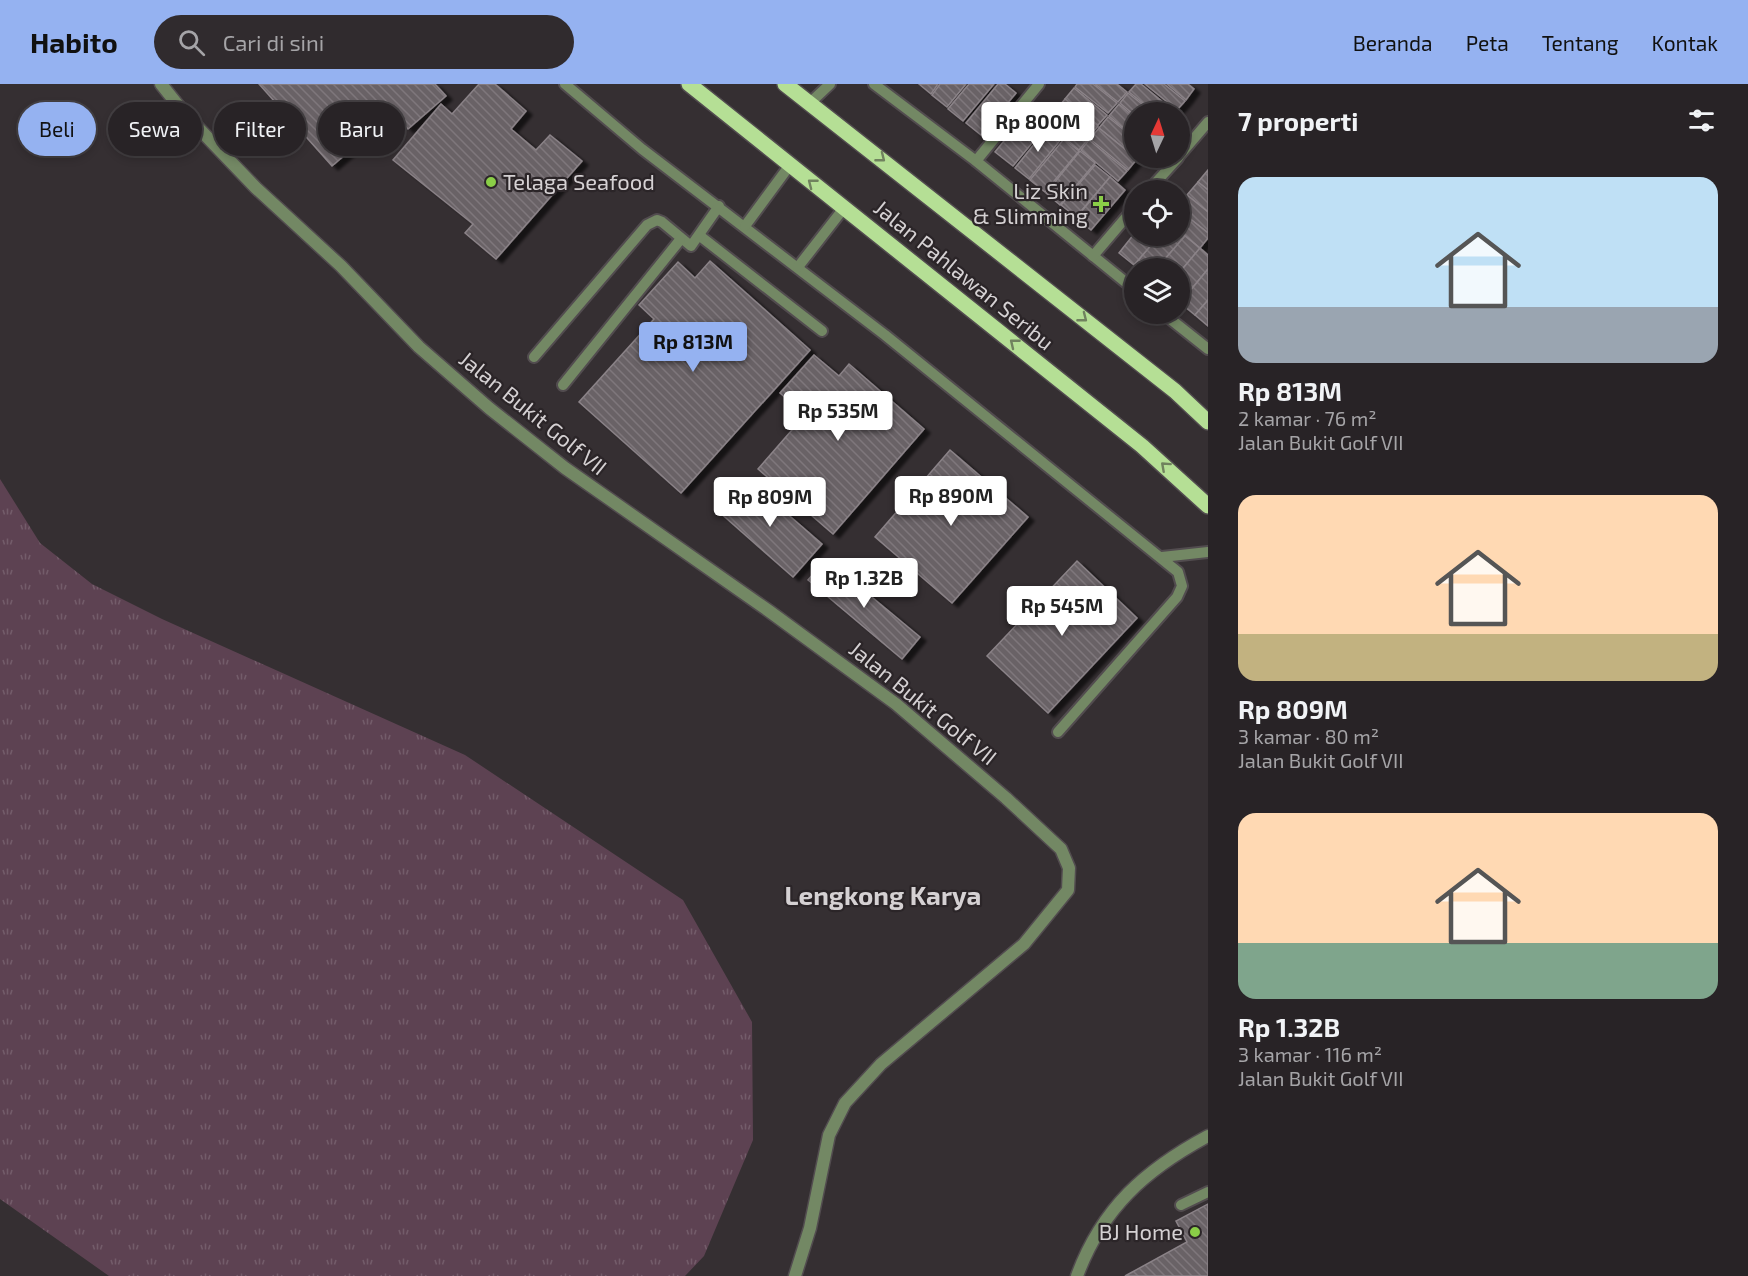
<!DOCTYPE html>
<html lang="id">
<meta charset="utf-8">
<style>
:root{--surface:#282326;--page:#302b2e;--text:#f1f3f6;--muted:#a5a4a7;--line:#444043;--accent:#95b2f1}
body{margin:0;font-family:"Exo 2",sans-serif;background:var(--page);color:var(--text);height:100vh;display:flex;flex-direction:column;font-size:22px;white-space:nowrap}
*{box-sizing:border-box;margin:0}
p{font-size:20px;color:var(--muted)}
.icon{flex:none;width:33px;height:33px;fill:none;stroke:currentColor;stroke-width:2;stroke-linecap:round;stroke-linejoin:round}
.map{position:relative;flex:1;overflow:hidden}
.drawer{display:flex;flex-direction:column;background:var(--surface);width:540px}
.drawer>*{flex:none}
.hud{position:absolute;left:18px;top:18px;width:570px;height:54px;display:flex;gap:12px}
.needle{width:39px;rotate:4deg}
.controls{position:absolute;left:1124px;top:18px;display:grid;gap:12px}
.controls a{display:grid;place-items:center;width:66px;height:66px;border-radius:50%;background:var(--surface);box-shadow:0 3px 9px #0003,0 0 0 2px var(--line);font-size:30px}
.price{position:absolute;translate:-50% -51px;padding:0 14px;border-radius:6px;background:#fff;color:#222;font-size:20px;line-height:39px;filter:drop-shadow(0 2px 3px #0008)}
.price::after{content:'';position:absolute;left:50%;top:36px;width:18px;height:14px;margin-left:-9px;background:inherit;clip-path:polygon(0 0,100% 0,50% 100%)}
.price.active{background:var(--accent);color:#111}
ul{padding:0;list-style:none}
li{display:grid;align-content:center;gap:12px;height:318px;padding:0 30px}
li span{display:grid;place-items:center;height:186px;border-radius:18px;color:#555}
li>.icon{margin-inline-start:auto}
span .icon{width:108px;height:108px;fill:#fffc;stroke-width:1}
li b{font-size:26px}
h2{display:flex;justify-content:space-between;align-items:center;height:72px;padding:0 30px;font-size:26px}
.tag{padding:0 21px;border-radius:27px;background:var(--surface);box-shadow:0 3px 9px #0003,0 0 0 2px var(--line);font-size:21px;line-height:54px}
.tag.active{background:var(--accent);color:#111}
header{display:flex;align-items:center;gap:36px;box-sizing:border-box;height:84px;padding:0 30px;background:var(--accent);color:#111}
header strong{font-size:28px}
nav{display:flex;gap:33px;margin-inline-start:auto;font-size:21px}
.search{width:420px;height:54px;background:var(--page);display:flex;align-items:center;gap:15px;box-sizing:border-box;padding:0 21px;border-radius:33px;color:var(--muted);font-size:22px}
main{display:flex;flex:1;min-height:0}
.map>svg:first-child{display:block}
.grass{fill:url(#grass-tufts)}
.building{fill:url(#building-back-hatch);stroke:#8b8388;stroke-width:1.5;filter:url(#shadow)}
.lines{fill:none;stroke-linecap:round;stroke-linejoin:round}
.lane-casing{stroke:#524c4f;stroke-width:14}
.street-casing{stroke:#524c4f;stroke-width:15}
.primary-casing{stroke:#524c4f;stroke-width:18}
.lane{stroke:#738864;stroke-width:10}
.street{stroke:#738864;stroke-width:12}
.primary{stroke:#b5df95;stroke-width:15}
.oneway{stroke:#70825e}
.poi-dot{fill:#8ace47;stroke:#2b2528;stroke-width:2}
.labels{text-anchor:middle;stroke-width:4.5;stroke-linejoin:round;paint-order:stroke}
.poi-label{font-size:22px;fill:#d5d1d3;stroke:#2b2528;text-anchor:end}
.street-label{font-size:22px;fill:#d5d1d3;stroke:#2b2528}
.quarter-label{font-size:26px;font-weight:bold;fill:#d5d1d3;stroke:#2b2528}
</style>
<header>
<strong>Habito</strong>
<div class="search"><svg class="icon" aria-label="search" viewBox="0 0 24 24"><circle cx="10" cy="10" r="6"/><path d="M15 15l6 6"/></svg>Cari di sini</div>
<nav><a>Beranda</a><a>Peta</a><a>Tentang</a><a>Kontak</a></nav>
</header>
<main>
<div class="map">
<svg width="1208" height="1192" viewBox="0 0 1208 1192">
<defs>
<pattern id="grass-tufts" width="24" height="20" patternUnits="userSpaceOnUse" patternTransform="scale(1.5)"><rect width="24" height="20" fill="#5d4252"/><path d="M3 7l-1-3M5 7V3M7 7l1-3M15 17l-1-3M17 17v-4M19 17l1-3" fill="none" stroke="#735c6a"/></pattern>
<pattern id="building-back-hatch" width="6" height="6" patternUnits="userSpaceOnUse" patternTransform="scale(1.5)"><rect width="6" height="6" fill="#696266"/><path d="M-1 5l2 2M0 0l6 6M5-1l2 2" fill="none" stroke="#7e777b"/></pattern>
<filter id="shadow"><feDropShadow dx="6" dy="4" stdDeviation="1.5" flood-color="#0009"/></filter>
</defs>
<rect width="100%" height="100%" fill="#352f32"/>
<path class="grass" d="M0,395l40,64 52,41 70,35 303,136 218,145 69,122 1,118 -49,116 -19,20h-576l-109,-77z"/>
<g class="building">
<path d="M259,0h176l11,12 -38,33 -14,-16 -62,53z"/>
<path d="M479,0h16l31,27 -15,18 25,21 14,-15 32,26 -86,98 -31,-26 8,-9 -80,-64 48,-56 11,10z"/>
<path d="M919,0h19l-7,10z"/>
<path d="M940,0h26l-19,23 -15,-12z"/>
<path d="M969,0h25l-31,37 -15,-12z"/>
<path d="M998,0h7l11,9 -35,42 -15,-12z"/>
<path d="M1077,0h16l24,19 -9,10 -33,-26z"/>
<path d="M1095,0h22l10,8 -9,10z"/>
<path d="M1136,0h5l34,28h-21l-25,-20z"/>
<path d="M1145,0h19l21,17 -8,9z"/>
<path d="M1167,0h21l6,5 -8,11z"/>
<path d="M1074,4l33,27 -9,10 -33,-26z"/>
<path d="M1128,9l24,19h-18v3l-14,-12z"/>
<path d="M1065,15l33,27 -9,11 -33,-27z"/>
<path d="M1119,20l15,13v20l-25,-21z"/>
<path d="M1029,26l18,15 -34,41 -18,-14z"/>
<path d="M1056,27l33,27 -10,12 -33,-28z"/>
<path d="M1108,33l26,21v18l-35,-28z"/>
<path d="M1048,43l14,11 -33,41 -14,-11z"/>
<path d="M1099,44l38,31 -9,11 -38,-31z"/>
<path d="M1064,55l15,12 -34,41 -15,-12z"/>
<path d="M1089,56l38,31 -9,10 -37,-31z"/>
<path d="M1080,67l15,12 -35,42 -14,-12z"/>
<path d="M1095,81l15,12 -34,40 -15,-12z"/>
<path d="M1208,86v20l-10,-8z"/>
<path d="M1110,93l15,13 -34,40 -15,-12z"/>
<path d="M1198,98l10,8v22l-21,-17z"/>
<path d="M1187,111l21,17v21l-29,-23v-5z"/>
<path d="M1179,126l29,23v5l-8,10 -21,-17z"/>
<path d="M1179,147l6,5 -28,32h-19l-4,-3 25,-29h20z"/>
<path d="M1134,150l25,2 -25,29 -15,-12z"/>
<path d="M1185,152l15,12 -21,25v-5h-22z"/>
<path d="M1200,164l8,7v14l-28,34 -1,-30z"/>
<path d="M710,177l100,89 -129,143 -102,-91 75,-83 -15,-14 39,-43 17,16z"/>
<path d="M1208,185v31l-13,15 -15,-12z"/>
<path d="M1208,216v26l-13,-11z"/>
<path d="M814,271l25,21 10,-12 75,65 -91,105 -75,-65 47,-54 -25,-22z"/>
<path d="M950,366l78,67 -76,86 -77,-66z"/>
<path d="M747,395l75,65 -29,33 -75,-66z"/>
<path d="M826,475l94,78 -18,22 -94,-79z"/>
<path d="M1077,477l60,57 -89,95 -61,-57z"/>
<path d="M1208,1120v72h-83l62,-34 -11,-21z"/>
</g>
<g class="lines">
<g class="lane-casing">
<g id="lane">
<path d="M565,0l77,65 243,186 293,237 4,14 -5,11 -119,135"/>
<path d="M874,0l102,77 158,128"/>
<path d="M811,18l19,-18"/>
<path d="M1179,72l29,-34"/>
<path d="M976,77l63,-77"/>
<path d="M1149,106l29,-32"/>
<path d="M745,142l45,-61"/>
<path d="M700,152l122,95"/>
<path d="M1093,172l41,-48"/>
<path d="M798,183l46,-59"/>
<path d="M1164,230l44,35"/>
<path d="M534,273l113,-132 10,-5 5,2 29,24 28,-40"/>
<path d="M563,301l117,-145"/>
<path d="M1162,473l46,-5"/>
<path d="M1181,1121l27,-13"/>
</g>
</g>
<g class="street-casing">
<g id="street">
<path d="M161,0l24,30 71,74 85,78 78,81 70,61 76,60 204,143 127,93 110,94 55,51 8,19 -1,22 -44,54 -143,120 -36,39 -16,32 -19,93 -15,48"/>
<path d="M1077,1192c25,-68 68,-106 131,-140"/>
</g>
</g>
<g class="primary-casing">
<g id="primary">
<path d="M689,0l453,362 66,60"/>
<path d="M785,0l390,307 33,31"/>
</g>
</g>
<use href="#lane" class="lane"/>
<use href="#street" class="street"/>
<use href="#primary" class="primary"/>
</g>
<defs><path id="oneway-chevron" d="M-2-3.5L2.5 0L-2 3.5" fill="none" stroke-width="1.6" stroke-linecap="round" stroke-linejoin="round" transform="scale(1.5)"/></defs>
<g class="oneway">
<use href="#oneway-chevron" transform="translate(881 74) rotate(38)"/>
<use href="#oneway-chevron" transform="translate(812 99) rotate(-142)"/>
<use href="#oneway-chevron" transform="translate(1083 234) rotate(38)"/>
<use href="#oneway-chevron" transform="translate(1014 259) rotate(-141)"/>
<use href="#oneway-chevron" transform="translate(1165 382) rotate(-138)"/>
</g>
<g class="poi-dot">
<circle cx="491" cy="98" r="6"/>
<path d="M1098 111h6v6h6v6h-6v6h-6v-6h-6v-6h6z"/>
<circle cx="1195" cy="1148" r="6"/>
</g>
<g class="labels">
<g class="poi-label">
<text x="503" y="106" text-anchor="start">Telaga Seafood</text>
<text x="1088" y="115">Liz Skin<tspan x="1088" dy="25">&amp; Slimming</tspan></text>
<text x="1183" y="1156">BJ Home</text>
</g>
<g class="street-label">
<text transform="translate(964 191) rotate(39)" y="8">Jalan Pahlawan Seribu</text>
<text transform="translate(533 329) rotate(39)" y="8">Jalan Bukit Golf VII</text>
<text transform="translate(923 619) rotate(39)" y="8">Jalan Bukit Golf VII</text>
</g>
<g class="quarter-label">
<text x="883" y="821">Lengkong Karya</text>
</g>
</g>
</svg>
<div class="controls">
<a><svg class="needle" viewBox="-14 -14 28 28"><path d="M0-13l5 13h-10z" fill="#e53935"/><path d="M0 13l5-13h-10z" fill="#a5a4a7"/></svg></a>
<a><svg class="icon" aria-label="locate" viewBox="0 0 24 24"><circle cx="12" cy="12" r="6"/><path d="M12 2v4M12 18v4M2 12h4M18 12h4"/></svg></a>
<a><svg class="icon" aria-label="layers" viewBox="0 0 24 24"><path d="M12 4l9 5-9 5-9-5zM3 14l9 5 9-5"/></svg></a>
</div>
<b class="price" style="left:1038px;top:69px">Rp 800M</b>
<b class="price active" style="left:693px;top:289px">Rp 813M</b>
<b class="price" style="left:838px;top:358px">Rp 535M</b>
<b class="price" style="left:951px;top:443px">Rp 890M</b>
<b class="price" style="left:770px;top:444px">Rp 809M</b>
<b class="price" style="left:864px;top:525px">Rp 1.32B</b>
<b class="price" style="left:1062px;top:553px">Rp 545M</b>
<div class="hud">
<a class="tag active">Beli</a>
<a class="tag">Sewa</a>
<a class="tag">Filter</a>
<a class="tag">Baru</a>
</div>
</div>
<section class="drawer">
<h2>7 properti<svg class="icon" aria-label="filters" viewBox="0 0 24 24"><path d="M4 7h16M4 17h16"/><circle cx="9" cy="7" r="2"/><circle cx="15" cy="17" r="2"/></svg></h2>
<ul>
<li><span style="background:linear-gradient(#bfe0f5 70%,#9aa5b1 0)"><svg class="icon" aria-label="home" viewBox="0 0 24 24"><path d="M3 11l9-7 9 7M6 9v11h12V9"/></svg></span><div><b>Rp 813M</b><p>2 kamar · 76 m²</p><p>Jalan Bukit Golf VII</p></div></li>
<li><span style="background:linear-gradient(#ffd9b3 75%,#c2b280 0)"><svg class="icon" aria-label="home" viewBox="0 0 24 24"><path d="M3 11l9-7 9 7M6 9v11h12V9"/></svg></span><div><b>Rp 809M</b><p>3 kamar · 80 m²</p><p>Jalan Bukit Golf VII</p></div></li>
<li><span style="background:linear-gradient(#ffd9b3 70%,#7fa58c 0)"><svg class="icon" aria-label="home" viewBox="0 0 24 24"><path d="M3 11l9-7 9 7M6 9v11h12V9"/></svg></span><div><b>Rp 1.32B</b><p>3 kamar · 116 m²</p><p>Jalan Bukit Golf VII</p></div></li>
</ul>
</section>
</main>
